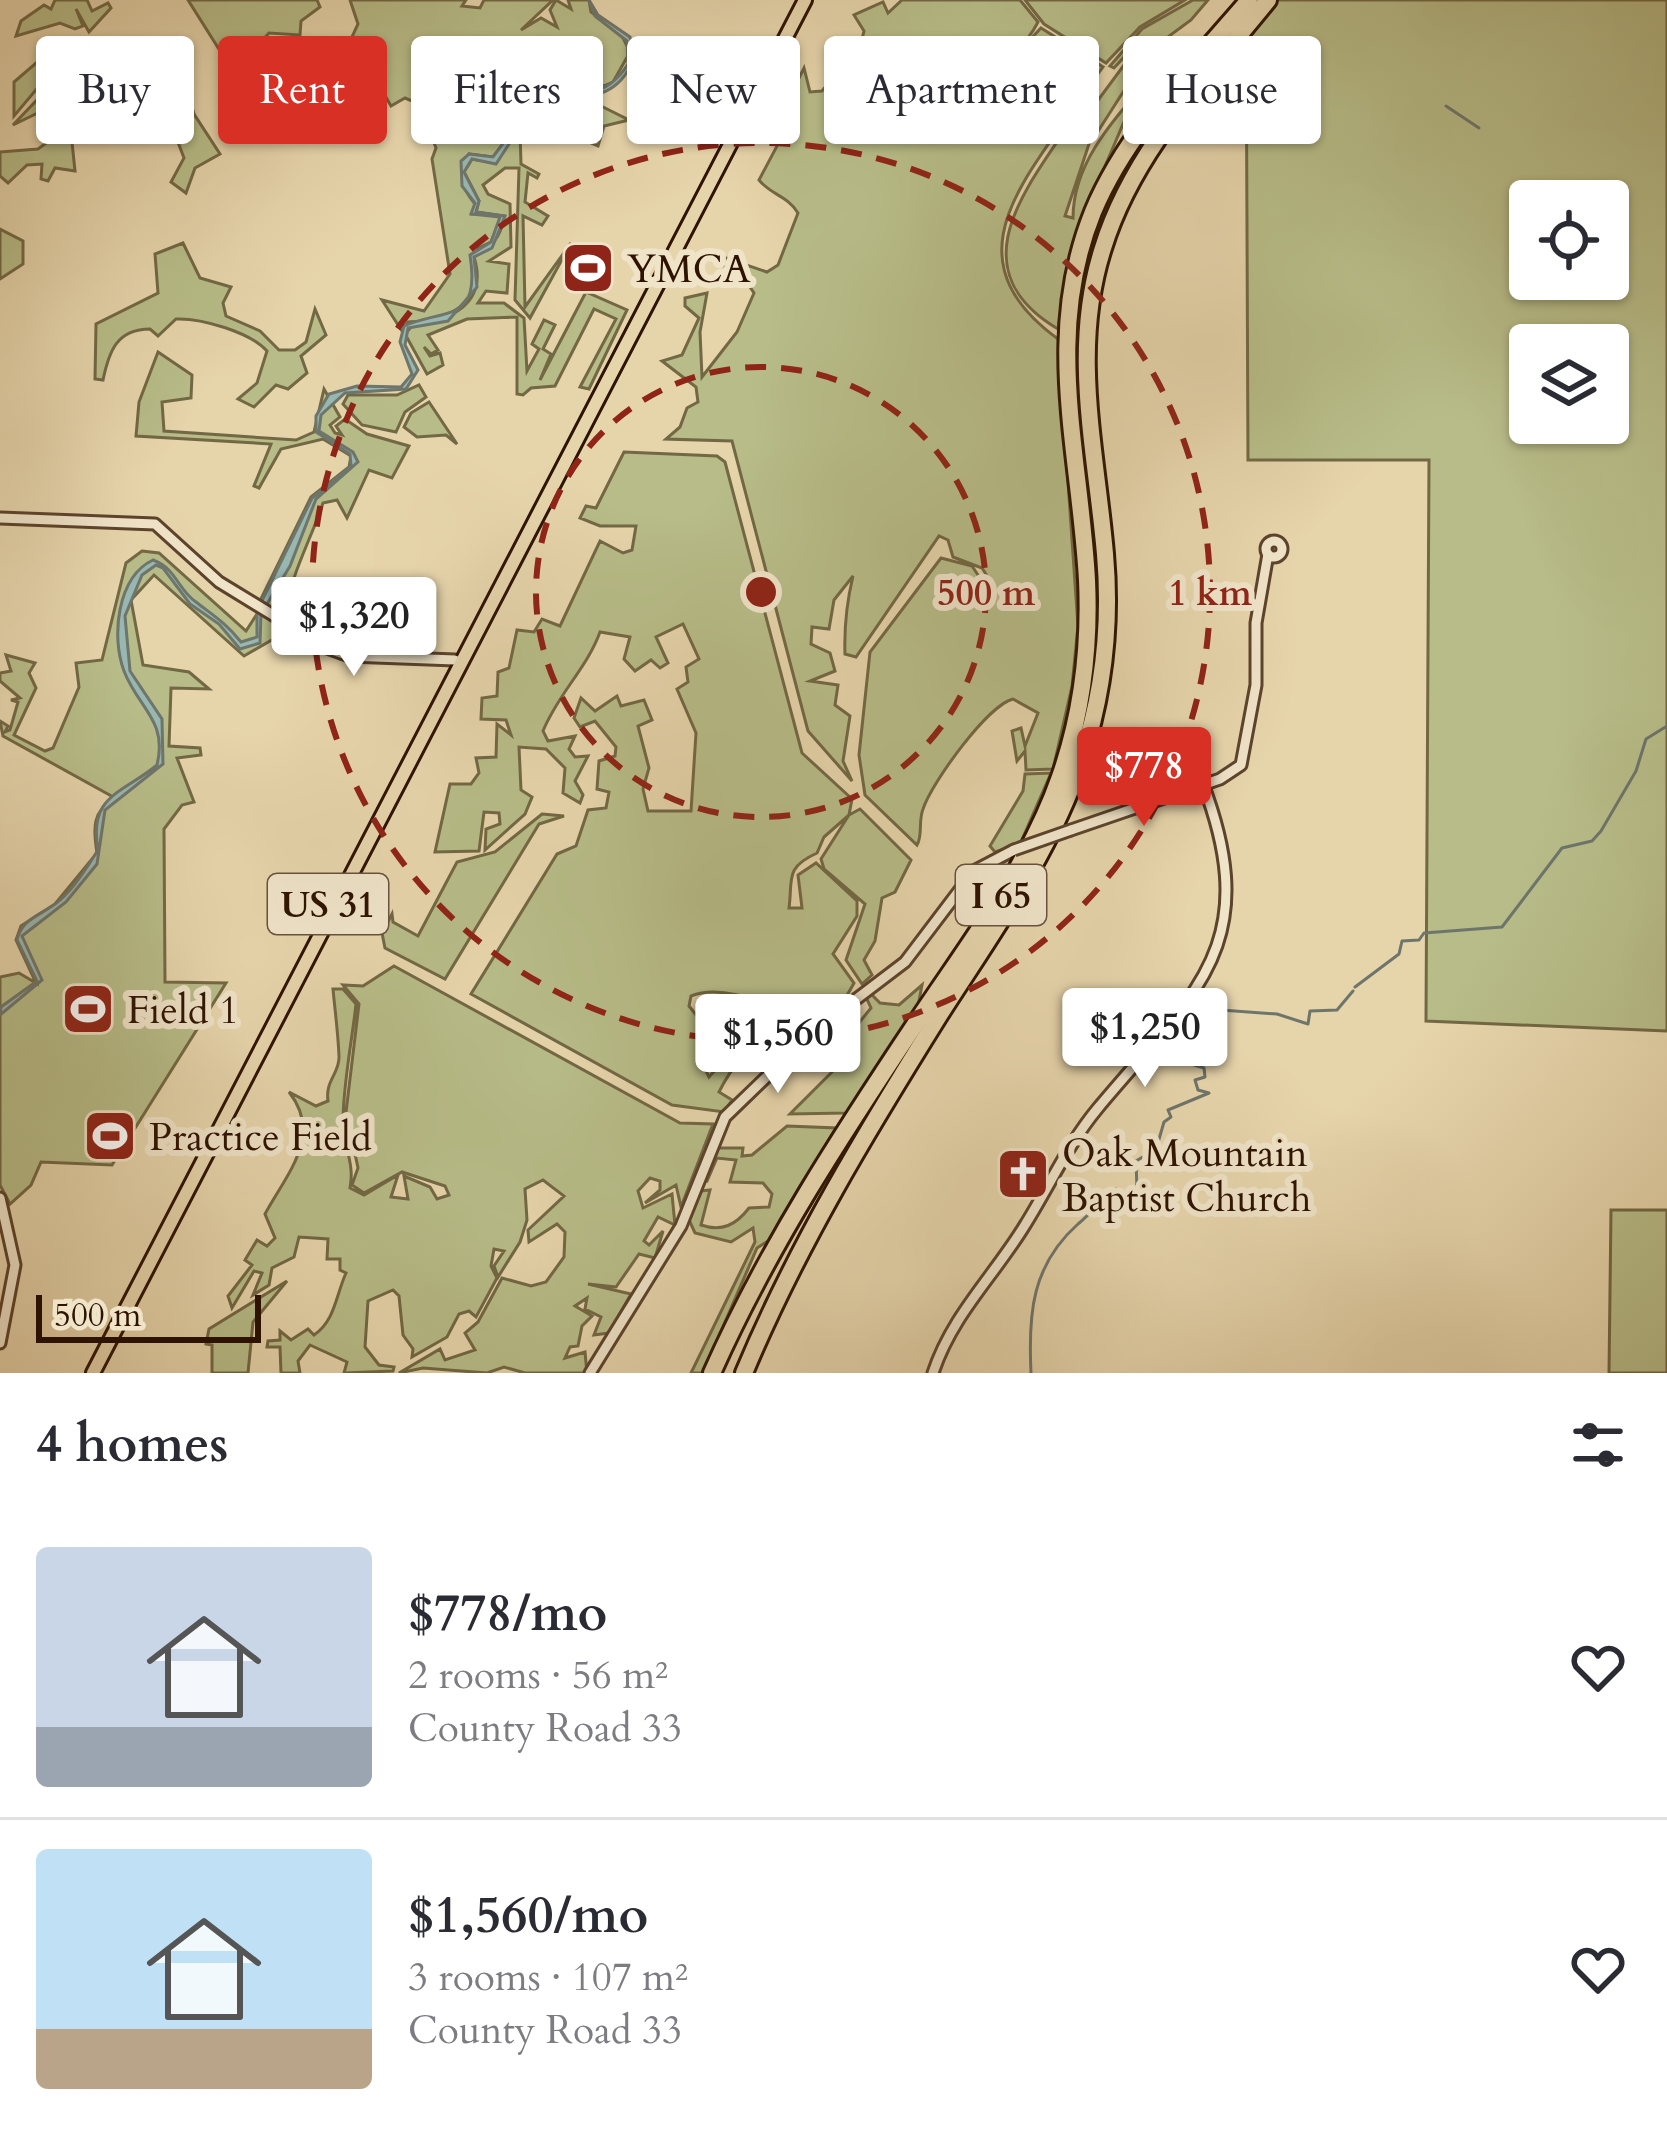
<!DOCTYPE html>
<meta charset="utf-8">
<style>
:root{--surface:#fff;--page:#f2f2f3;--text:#2b2b33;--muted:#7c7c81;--line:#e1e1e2;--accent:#d93025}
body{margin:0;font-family:Cardo,serif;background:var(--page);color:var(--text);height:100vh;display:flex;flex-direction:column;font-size:45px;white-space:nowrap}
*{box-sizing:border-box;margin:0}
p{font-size:39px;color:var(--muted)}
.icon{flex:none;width:66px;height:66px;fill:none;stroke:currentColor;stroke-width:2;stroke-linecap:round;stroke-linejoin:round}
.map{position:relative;height:1373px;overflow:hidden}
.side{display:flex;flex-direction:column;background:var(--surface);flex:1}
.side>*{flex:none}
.hud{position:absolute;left:36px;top:36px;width:1596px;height:108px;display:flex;gap:24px}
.tools{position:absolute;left:1509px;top:180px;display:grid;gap:24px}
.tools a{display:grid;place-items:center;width:120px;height:120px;border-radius:12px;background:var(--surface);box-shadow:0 3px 9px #0004;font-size:60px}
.scale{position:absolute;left:36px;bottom:30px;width:225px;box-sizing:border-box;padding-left:12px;border:6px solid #2e1301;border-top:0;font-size:33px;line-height:42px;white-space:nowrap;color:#2e1301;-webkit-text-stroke:9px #efe3c8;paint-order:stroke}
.price{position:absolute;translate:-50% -102px;padding:0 27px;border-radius:12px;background:#fff;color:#222;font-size:39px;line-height:78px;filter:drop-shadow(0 3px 6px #0008)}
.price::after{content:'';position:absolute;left:50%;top:72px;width:36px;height:27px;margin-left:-18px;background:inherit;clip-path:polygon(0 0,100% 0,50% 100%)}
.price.active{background:var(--accent);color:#fff}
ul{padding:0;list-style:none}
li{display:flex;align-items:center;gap:36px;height:300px;padding:0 36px}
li+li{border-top:3px solid var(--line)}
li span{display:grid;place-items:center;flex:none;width:336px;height:240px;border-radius:12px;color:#555}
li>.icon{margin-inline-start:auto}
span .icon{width:144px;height:144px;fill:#fffc;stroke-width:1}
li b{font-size:51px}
h2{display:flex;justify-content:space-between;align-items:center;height:144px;padding:0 36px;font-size:51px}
.tag{padding:0 42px;border-radius:12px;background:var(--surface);box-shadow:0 3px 9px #0004;font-size:42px;line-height:108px}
.tag.active{background:var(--accent);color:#fff}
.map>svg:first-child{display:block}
.green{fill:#b7bc88;stroke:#726844;stroke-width:3;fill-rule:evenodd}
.water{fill:#98b7b1;stroke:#6e756b;stroke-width:3}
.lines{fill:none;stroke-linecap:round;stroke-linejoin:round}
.stream{stroke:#6e756b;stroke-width:3}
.tertiary-casing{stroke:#5c432c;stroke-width:15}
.primary-casing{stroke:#2e1301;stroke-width:18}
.motorway-casing{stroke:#2e1301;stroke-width:22}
.tertiary{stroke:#efe3c8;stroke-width:9}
.primary{stroke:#e6d4ab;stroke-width:12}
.motorway{stroke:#e6d4ab;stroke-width:16}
.tertiary-bridge-casing{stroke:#5c432c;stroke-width:15;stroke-linecap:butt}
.tertiary-bridge{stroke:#efe3c8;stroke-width:9}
.ring{fill:none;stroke:#8f2418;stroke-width:6;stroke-dasharray:21 15}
.labels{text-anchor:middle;stroke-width:12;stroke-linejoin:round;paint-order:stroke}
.shield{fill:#efe3c8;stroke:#68513d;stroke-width:3}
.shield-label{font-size:36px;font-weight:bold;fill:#2e1301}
.poi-label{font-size:39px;fill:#2e1301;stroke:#efe3c8;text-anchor:start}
.centre{fill:#8f2418;stroke:#efe3c8;stroke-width:6}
.ring-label{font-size:36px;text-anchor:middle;font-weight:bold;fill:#8f2418;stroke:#efe3c8;stroke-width:12;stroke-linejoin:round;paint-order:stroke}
</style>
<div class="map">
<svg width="1667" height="1373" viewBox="0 0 1667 1373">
<rect width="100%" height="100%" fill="#e6d4ab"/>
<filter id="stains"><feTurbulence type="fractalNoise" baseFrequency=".00167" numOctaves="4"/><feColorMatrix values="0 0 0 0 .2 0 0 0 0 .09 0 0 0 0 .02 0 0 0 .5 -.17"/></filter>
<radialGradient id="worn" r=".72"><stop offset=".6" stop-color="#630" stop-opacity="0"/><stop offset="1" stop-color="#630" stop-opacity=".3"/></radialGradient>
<g class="green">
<path d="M55,0h32l5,11 16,-8 3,5 -22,24 -13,-23 7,17 -8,3 -15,-6 -44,13 5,-15 23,-16 7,4z"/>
<path d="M188,0h129l3,7 -19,14 -1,14 -31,-2 -14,15 8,9 -6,14 -18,10z"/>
<path d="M350,0h116l-4,6 18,2 4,-8h69l-32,30 20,-12 16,9 -7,-17 6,-10 15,9 -3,-9h21l2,12 31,24 8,16 -17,30c-41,20 -71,-11 -111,-7l2,18 18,26 -29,38 -24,-3c-9,22 -9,32 6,50l-3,10h26l2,6 -9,22 -13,6c-5,12 -3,16 -3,28 -2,37 -39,45 -67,46l-6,9 -20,-31 42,11 26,-37 -18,-115 4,-11 -9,-24 20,-27 7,8 14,-3 -6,-8 8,-8 -34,-45 -17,10 -4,15 29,16 -17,36 -10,-15 -12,-5 -14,8 -27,-47 -19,14 -6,-8 19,-41z"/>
<path d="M902,0h118l18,22c-21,41 -59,52 -101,51l-5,24 -17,7 3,12h17l12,-20 130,7c-56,82 -127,157 -19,236l20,287 -6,60 -19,83 -27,1 -1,-19 -8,10 -5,-30 9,-3 4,18 13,-33 -25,-14c-25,6 -81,83 -90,110 -5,13 0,26 -6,36l-52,-50 -6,-40 11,-103 71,-94 31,8 12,18 7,-2 -9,-14 -29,-11 -5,-17 -9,-4 -83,121 -11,-3c-1,-28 2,-53 8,-78l-19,24 -5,29 -17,-2 -1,17 19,9 5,18 -25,10 28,4 -3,20 15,11 -7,45 9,20 -44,-50 -76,-290 -66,-2 14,-12 7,-19 11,-6 -2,-15 -34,-26 20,-6 17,-37 -14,-12v-8l22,-5 -7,39 2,45 35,-45 17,-39 -13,-19 -25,-12 7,-5 44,15 11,-7 20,-52c-10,-17 -27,-18 -39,-33l36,-68 2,-8 -17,-7 2,-7h11l11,-22 6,24 12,-1 39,-48 3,-12 -10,-16 29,-13 5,11z"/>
<path d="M1025,0h160l-45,27 -34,36 -62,-39z"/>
<path d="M1193,0h15l-17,20 -42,31 -12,-8 -23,25 -4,-2 32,-37z"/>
<path d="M1246,0h421v1031l-241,-10 3,-561h-181zM1530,201h78v78h-78zM1530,345h78v78h-78z"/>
<path d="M1041,28l62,39 -23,31 -127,-5 5,-9 50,-21z"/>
<path d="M1138,46l10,7 -53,83 -19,-6z"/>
<path d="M1176,46l4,7 -33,51 -18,6 -54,127 -17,92c-96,-57 -38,-133 8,-200l24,12 -25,75 8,2c0,-70 65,-120 103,-172z"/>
<path d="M43,57l19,2 -48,57v-34z"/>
<path d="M73,62l22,12 18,-7 -7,22 31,2 -40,18 -5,-10 -16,3 4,17 -10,4 5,48 -20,-3 -7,13 -7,-2 1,-15 -15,1 -19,18 -8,-7v-24l38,-3 22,-16 -10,-26 -37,18z"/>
<path d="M161,76l23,3 10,35 26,40 -25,14 -9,25 -15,-11 13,-24 -30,-78z"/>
<path d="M514,76l51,17 29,1 -1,8 36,18 -25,6 -6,20 -44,-19 10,-29 -31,-2 -1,19 -12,17 1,32 18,10 -2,4 -9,-5 -3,29 23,14 -6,9 -19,-9 2,91 46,-64 -41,75 -15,-18 4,-132h-14l-22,17 5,9 22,10 1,43 -22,14 20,3 -2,29 -21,-2 -8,12h26l20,15 3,53 12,-22 -7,-5 12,-24 11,5 -12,24 8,5 -11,26 46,-88 41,18 -38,79 -9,-2 36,-68 -22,-10 -39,77 -24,2 -8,7 -6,-1v-77l-50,2 -39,16 10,15 -7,4 -7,-7 6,9 10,-3 3,12 -16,9 -22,-40 7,-8c37,-6 77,-21 62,-69 17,-11 27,-18 30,-41l-28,-4 3,-11 -15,-29 8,-13 24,4 30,-49 -23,-32z"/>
<path d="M0,229l23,12v23l-23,15z"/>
<path d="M183,243l17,35 31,9 -8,16 3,13 34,15 19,19h16l11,-8 9,-33 11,26 -25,21 6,17 -19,16 -12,-4 -22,22 -16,-8 19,-16 10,-32c-17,-19 -66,-33 -91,-32l-18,17 -8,-7c-33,0 -41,22 -47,51l-8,-1 1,-55 62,-31 -3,-39z"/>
<path d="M158,352l34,23 -1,23 -29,4 2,29 132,9 18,-8 10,-43 16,28 -10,8 5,8 7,2 -6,-9 9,-7 22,15 42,12 -17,32 -23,-8 -22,48 -10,-18 -14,3c-12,37 -34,74 -37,112l9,9 -36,-21 52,-106 38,-30 2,-11 -28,-17 -42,10 -22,39 -5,-2 17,-42 -135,-8 3,-34z"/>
<path d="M419,385l7,12 -21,15 -9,20 -34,-7 -19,-21 5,-9h49z"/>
<path d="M429,402l28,42 -11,-9 -29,2 -13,-10 7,-14z"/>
<path d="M624,452l93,4 8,6 77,291 50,46 -3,16 11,-6 51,51 -16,32 -13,6 -7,43 -11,19 8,15 -10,9 -16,-24 19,-56 -41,-35 -3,-10 28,-44 -25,22 -7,16c-33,15 -24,26 -28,55h13l-4,-33 18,-12 41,38v15l-24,38 21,29 -8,14 -53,2 -14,14c-22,-16 -63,-27 -88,-17l-2,10 16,20 -5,33 9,18 34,-39 21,-5 5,6c-24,11 -38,29 -50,53l13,8 -8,12 -52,-7 -201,-111 86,-140 19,-8 12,-36 18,-2 3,-16 -12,-3 2,-28 16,-5 1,-9 -21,-26 -15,6 -6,-9 7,-20 14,13 22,-15 4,10 23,-6 8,20 -14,6 11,42 -6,21 5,22h43l5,-78 -19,-44 11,-7 -2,-15 13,-8 -16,-35 -27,13 12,26 -8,5 -9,-8 -16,11 -11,-12 6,-22 -30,-5c-13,36 -42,62 -57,99l5,10 27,-5 -6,13 6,8 13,-1 -13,25 8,14 -3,8 -17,-10 2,-25 -19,-19 -27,-2 2,43 11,7 -7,17 -40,36 1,-21 14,-5 -1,-11 -15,-1 -5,39 -44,1 15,-68h21l8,-11 -3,-15 20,-1 1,-33 14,11 -5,-15 -25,-1 1,-21 15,-2 1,-24 11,-4 8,-38 17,2 8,-13 18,7 40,-85 23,12 9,-3 4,-24h-36l-20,-8 6,-12 10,2z"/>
<path d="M142,551l17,2 87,78 13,-20 30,19 -45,26 -90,-81 -23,25 12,65 46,7 20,17 -38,-1 -2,58 31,2 1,7 -24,3 17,44 -12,3 -18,24 1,153 61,1 -114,182 -71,-3 -10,23 -21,19 -10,-19v-208l19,-4 17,10 -20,-43 5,-14 34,-22 42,-51c-4,-25 -5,-42 18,-55l-112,-62 -3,-15 8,5 -3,6 5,-2 8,-28 -7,-2 9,-2 -20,-17v-8l11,-2 -5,-16 29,8 -6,10 7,15 -22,47 31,16 8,-3 26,-61 -3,-24 26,-3 24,-97z"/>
<path d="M1051,773l-31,71 -25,8 -5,-6 33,-55 2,-17z"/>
<path d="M542,814l22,2 -25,8 -94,155 -60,-31 -3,-15 10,-19 1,8 25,14 39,-74 38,-10z"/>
<path d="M394,966l286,157 33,1 -32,83 -5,-22 -31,18 15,-13v-9l-10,-3 -12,13 5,17 29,-14 3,31 -17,-8 -14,24 5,4 14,-14 -8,27 -16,-4 -23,33 -28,-3 43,10 -22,39 -15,2 7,-18 -16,-8 2,-11 -12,8 17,10 -10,10 -4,20 -8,1 -5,11 20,-6 2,21h-62l-21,-6 -17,6 -64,-5 -24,5 41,-24 5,11 30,-10 -10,-17 13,-11 24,-44 29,8 15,-4 18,-25 1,-25 -8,-8 -28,18 -1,-12 36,-34 -21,-16 -18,9 2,31 -7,22 -22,35 -4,-11 10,-15 -10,-2 -3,17 6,12 -21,39 -7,-6 -10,3 -12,23 -35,20 1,-8 -10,-14 -4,-39 -6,-6 -25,11 -3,46 14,18 15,2 -1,4 -49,2 3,-11 -37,-17 -12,16 2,12h-19l-1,-26h-13l1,-6 12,-1v-9l11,9 17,-11 6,6c21,-14 22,-40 32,-62l-6,-3v-11h-13l1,-20 -29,-2 -5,20 -22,11 -3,17 -16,10 9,-22 -8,-2 -22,37 -4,-12 24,-31 -7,-5 12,-20 10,6 8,-8 -10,-24c23,-42 58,-79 24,-122l27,14 12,-5c-3,-21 12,-28 11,-45 -1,-24 -4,-45 -6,-67h10l13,15c-4,37 -13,81 -13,117 0,26 12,41 7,67l14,7 34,-20 -7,22 17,2 -4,-23 26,11 7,12 12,-4 -4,-9 -43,-14 -38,21 -12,-8 6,-17 -12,-56 13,-108 -16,-19 20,1z"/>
<path d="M922,985l-4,21 -72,107 -56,1 45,-45 -16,-12 -5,-18 -16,10 40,-35 1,15 10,6 22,-27 -5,-11 5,-3 9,9 19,2z"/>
<path d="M787,1126l49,2 -68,113 -11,7 -54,125h-12l64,-131 -2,-14 -22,14 -36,-9 -6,-13 12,-29 9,-1 -9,35c21,7 35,0 48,-17l20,-1 3,-13 -9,-11 -33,-1 6,-22 -19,-2 -10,23 -7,-1 12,-32h31l-1,8 10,-1z"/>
<path d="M1611,1210h56v163h-58z"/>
<path d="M287,1281l-34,41 -5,51h-36v-28l-6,-1 3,-15z"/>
</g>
<path class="water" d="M589,0l9,15 32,22c4,17 4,29 -9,43 -37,39 -79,-11 -117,-2l22,40 -30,46 -24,-5 -8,13 15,29 -3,11 29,4 -13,32 -18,9 3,30 -29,34 -40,7 -3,17 13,25 -12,19 -61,4 -24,22 -2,16 34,21 5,10 -42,37 -26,67 -29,48 -1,29 -20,6 -21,-25 -29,-20 -27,-36 -7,-3 -14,10 -17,41 5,55 32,48 1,45 -58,46 -8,54 -31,38 -44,34 20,44 -42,35 1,-8 36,-26 -20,-41c5,-23 27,-25 43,-40 15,-13 27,-33 38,-50 -10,-55 24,-56 59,-85 11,-45 -19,-57 -33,-94 -13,-34 -7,-94 29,-111 24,9 24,29 43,42 18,14 30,21 45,40l16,-5v-26l55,-113 39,-32 -1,-12 -34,-22v-16l13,-22 28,-8 44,1 11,-13 -12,-32 4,-16c41,-18 77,-2 66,-71l21,-13 9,-25 -29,-3 4,-11 -13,-17 -1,-25 8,-7 24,3 29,-39 -20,-29 -1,-14c43,-16 87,52 127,-11l-1,-23 -32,-25z"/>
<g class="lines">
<g class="stream">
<path d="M1446,106l33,22"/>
<path d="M1355,987l44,-33 3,-13 17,-1 5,-7 78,-6 60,-79 30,-7 9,-10 35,-60 10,-32 21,-13"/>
<path d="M1216,1035l-1,-22 6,-3 56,4 31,10 2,-13 27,-1 16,-19"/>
<path d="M1031,1373c-3,-60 1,-108 47,-149 12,-10 16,-18 31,-20l7,-15 16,6 5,-5 -1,-29 10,-6 7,5 11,-38 7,-5 -3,-7 41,-17 -11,-3 -3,-10 10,-3 -1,-9 -10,-3 19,-25"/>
</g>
<g class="tertiary-casing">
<g id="tertiary">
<path d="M0,518l155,6 64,58 108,66 22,8 106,4"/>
<circle cx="1274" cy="549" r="8"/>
<path d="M1071,830l149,-51 21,-14 15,-80v-62l12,-69"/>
<path d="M0,1198l15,67 -15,78"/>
<path d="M590,1373l91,-147 44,-109 88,-85 92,-70 69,-91 40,-21"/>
<path d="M933,1373c19,-58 61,-97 92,-148 25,-40 43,-81 73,-117 97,-116 166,-162 105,-324"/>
</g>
</g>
<g class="primary-casing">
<path id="primary" d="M93,1373l712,-1373"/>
</g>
<g class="motorway-casing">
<g id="motorway">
<path d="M712,1373c56,-126 130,-239 206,-353 52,-78 111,-154 142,-243 22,-63 30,-131 27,-197 -7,-128 -44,-244 6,-368 34,-82 100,-146 156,-212"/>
<path d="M744,1373c53,-127 123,-242 196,-359 52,-81 110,-161 141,-253 22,-66 30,-138 24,-207 -9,-104 -35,-204 -2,-306 30,-97 103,-171 165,-248"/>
</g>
</g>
<use href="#tertiary" class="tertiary"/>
<use href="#primary" class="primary"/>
<use href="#motorway" class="motorway"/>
<g class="tertiary-bridge-casing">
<path id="tertiary-bridge" d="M1014,850l57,-20"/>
</g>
<use href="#tertiary-bridge" class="tertiary-bridge"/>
</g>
<g class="ring">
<circle cx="761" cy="592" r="225"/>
<circle cx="761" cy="592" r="449"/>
</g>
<defs>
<g id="stadium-square" transform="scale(2.7)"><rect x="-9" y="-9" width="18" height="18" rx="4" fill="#8f2418" stroke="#efe3c8"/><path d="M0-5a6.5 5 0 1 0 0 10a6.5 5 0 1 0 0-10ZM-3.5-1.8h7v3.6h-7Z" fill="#fff"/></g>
<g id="church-square" transform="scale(2.7)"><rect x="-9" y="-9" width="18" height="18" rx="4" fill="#8f2418" stroke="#efe3c8"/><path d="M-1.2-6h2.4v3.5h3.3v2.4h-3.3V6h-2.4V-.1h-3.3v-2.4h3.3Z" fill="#fff"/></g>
</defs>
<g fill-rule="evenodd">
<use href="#stadium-square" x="588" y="268"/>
<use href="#stadium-square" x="88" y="1009"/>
<use href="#stadium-square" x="110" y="1136"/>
<use href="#church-square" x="1023" y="1174"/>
</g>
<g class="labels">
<g class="shield">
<rect x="956" y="865" width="90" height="60" rx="9"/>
<rect x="268" y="874" width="120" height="60" rx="9"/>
</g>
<g class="shield-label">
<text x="1001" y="908">I 65</text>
<text x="328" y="917">US 31</text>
</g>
<g class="poi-label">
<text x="627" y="282">YMCA</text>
<text x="127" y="1023">Field 1</text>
<text x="149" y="1150">Practice Field</text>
<text x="1062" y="1166">Oak Mountain<tspan x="1062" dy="45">Baptist Church</tspan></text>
</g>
</g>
<circle cx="761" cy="592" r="18" class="centre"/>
<g class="ring-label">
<text x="986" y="605">500 m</text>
<text x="1210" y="605">1 km</text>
</g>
<rect width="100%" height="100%" filter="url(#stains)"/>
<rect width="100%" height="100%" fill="url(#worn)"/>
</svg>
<div class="tools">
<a><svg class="icon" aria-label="locate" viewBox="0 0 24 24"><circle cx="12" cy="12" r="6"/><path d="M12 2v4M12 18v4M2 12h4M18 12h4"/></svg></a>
<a><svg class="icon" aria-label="layers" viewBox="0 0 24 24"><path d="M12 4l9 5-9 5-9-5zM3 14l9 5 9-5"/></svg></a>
</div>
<div class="scale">500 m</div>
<b class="price" style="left:354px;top:679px">$1,320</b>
<b class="price active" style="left:1144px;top:829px">$778</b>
<b class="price" style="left:1145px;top:1090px">$1,250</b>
<b class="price" style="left:778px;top:1096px">$1,560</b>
<div class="hud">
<a class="tag">Buy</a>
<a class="tag active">Rent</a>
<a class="tag">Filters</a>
<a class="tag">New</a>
<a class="tag">Apartment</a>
<a class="tag">House</a>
</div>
</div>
<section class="side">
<h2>4 homes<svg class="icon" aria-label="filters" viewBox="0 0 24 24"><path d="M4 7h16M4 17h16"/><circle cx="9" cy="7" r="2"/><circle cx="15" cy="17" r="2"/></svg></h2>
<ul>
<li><span style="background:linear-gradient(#c9d6e8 75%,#9aa5b1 0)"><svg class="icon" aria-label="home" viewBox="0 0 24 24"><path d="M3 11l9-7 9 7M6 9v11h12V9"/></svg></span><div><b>$778/mo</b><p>2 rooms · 56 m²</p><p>County Road 33</p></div><svg class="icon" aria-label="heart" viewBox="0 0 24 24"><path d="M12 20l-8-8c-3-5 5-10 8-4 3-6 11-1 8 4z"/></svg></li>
<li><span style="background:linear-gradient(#bfe0f5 75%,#b9a48a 0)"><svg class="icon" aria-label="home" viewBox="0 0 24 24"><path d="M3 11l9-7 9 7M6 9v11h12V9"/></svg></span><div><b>$1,560/mo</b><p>3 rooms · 107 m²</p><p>County Road 33</p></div><svg class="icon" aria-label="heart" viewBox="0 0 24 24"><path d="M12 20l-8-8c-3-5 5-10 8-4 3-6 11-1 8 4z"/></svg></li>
</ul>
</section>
